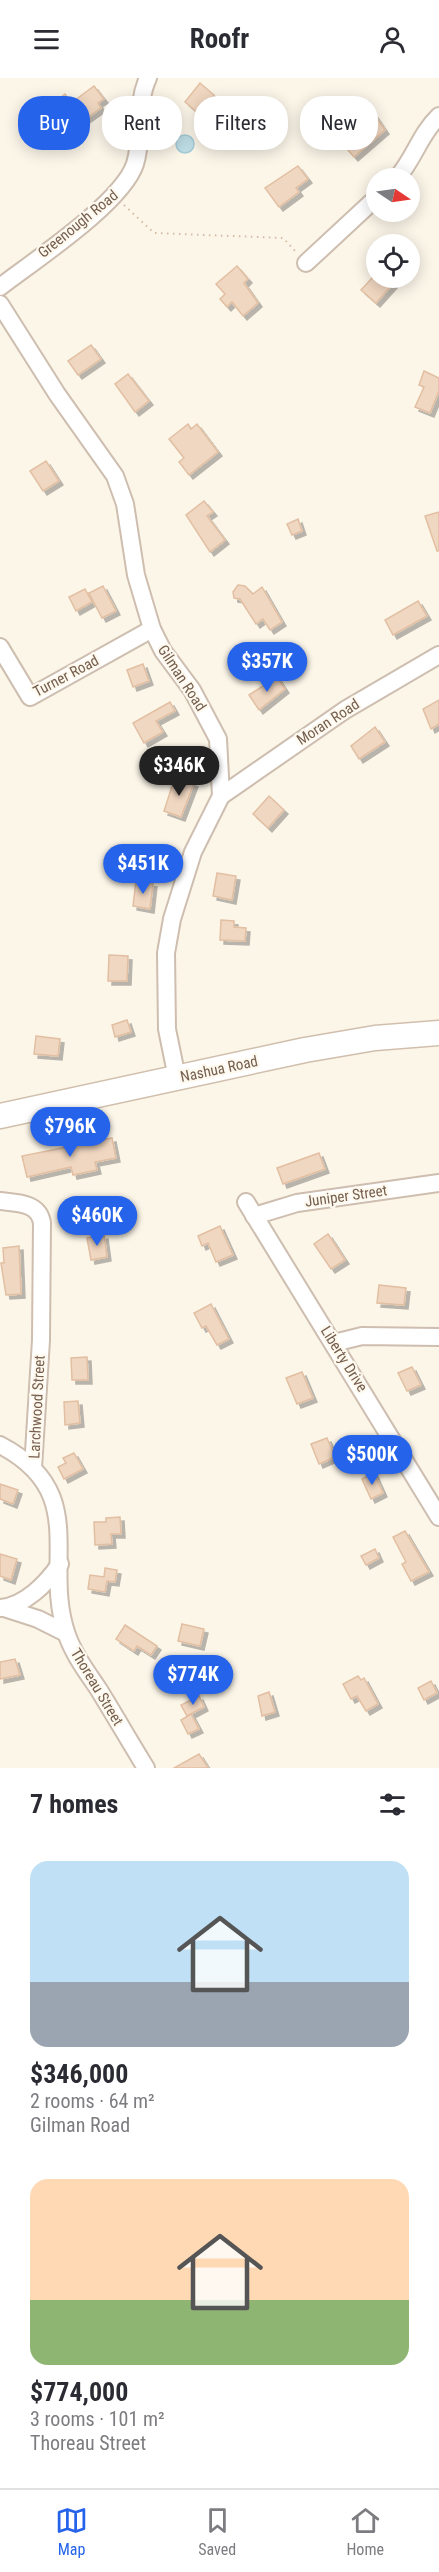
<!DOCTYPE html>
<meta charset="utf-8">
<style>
:root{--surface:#fff;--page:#f2f2f3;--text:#2b2b33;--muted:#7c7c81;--line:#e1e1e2;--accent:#2563eb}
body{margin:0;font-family:"Roboto Condensed",sans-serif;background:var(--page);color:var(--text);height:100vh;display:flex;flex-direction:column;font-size:22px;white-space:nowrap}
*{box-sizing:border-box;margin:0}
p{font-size:20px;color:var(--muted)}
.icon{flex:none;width:33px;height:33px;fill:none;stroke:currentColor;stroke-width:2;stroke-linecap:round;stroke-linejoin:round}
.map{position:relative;height:1690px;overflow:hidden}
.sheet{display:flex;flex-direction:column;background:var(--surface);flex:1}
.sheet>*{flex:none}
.guide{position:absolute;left:18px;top:18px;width:404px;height:54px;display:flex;gap:12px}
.needle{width:39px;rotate:103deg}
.fabs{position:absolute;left:366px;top:90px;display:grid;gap:12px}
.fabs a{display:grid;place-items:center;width:54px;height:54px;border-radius:50%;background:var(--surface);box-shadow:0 3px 15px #0003;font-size:30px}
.price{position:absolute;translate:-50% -51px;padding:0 14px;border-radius:21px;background:var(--accent);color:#fff;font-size:20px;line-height:39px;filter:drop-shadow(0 2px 3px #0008)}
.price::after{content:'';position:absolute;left:50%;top:36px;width:18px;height:14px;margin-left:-9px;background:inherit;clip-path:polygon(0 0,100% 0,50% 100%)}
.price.on{background:#222;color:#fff}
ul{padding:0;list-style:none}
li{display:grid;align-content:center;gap:12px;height:318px;padding:0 30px}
li span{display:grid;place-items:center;height:186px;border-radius:18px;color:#555}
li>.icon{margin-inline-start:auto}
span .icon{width:108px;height:108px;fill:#fffc;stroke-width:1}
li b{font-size:26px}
h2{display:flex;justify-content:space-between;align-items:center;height:72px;padding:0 30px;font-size:26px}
.tag{padding:0 21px;border-radius:24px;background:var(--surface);box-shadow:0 3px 15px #0003;font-size:21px;line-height:54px}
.tag.on{background:var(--accent);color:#fff}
header{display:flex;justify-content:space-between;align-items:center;height:78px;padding:0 30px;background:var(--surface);font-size:27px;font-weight:700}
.tabs{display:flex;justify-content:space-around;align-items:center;height:84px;border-top:2px solid var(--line);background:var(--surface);font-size:16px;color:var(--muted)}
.tabs a{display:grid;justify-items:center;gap:3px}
.tabs .on{color:var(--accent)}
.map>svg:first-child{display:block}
.water{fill:#bedde5;stroke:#a4cbd6;stroke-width:1.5}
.building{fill:#f0d7c1;stroke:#e2bfa2;stroke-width:1.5;filter:url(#shadow)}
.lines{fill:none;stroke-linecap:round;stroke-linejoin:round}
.minor-casing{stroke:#cebeaf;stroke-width:20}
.secondary-casing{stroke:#d0bfac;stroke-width:27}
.path{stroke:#d5bba4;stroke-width:2;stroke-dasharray:1.5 4.5;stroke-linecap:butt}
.minor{stroke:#fff;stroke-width:16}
.secondary{stroke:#fff;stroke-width:24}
.labels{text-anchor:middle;stroke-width:4.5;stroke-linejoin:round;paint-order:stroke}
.street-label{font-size:15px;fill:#755e4d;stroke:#fef9ef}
</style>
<header><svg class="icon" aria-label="menu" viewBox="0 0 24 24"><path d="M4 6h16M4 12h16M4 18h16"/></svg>Roofr<svg class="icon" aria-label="person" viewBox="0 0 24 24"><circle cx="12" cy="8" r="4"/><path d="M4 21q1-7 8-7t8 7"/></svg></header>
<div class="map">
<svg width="439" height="1690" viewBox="0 0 439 1690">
<defs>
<filter id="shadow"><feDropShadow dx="4" dy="4" stdDeviation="0" flood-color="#0004"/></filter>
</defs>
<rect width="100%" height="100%" fill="#fcf6e9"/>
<circle class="water" cx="185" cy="66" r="9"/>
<g class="building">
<path d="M200,5l14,12 -16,18 -13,-11z"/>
<path d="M94,8l10,13 -6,4 3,5 -31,22 -14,-19 5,-4 -5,-6 9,-7 6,9z"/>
<path d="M374,36l11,16 -31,27 -13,-15z"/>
<path d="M298,88l10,13 -12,9 3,4 -20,15 -14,-19z"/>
<path d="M237,188l11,13 -4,4 14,20 -15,13 -11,-14 -5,5 -7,-8 5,-5 -9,-10z"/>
<path d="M372,200h14l7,6 -17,19 -15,-13z"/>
<path d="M91,267l10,14 -23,16 -10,-14z"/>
<path d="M424,293l15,7v13l-9,22 -15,-6 9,-20 -5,-2z"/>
<path d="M128,296l21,27 -14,11 -20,-28z"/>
<path d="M188,346l3,5 6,-5 21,28 -29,23 -10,-13 5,-4 -15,-19z"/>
<path d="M46,383l13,20 -16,10 -13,-20z"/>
<path d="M204,423l9,11 -6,4 18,24 -15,12 -24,-37z"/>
<path d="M439,434v39h-2l-12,-35z"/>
<path d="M298,441l4,12 -10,4 -5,-11z"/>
<path d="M238,507l7,1 8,8 9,-7 20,35 -12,8 -7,-11 -7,5 -16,-25 -6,-1 -1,-6z"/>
<path d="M103,508l13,25 -14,7 -13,-25z"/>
<path d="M85,511l7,13 -16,9 -7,-14z"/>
<path d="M418,523l9,15 -34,19 -8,-15z"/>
<path d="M143,586l6,17 -16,6 -6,-17z"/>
<path d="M277,599l8,12 -26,21 -10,-15z"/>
<path d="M439,622v24l-8,5 -8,-20z"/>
<path d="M170,624l5,9 -19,10 7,11 -19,11 -11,-20z"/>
<path d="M375,649l10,15 -26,17 -8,-13z"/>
<path d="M175,699l19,6 -13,34 -17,-6z"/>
<path d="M269,718l15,14 -16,18 -15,-14z"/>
<path d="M217,795l19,3 -4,24 -19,-4z"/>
<path d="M136,803l17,2 -3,26 -17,-3z"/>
<path d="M221,842l13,1v6l12,1 -1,13 -25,-1z"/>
<path d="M109,877l19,1 -1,25h-19z"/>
<path d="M127,942l4,12 -16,5 -3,-12z"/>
<path d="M36,958l24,3 -2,17 -24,-2z"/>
<path d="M112,1060l4,20 -21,4 2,8 -24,5 -2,-8 -44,10 -5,-21z"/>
<path d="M319,1075l6,16 -42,15 -6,-16z"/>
<path d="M220,1148l13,29 -17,7 -8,-19 -6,3 -4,-10z"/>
<path d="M328,1156l17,26 -14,9 -17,-25z"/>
<path d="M104,1157l3,22 -16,3 -4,-22z"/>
<path d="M19,1168l2,48 -15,1 -5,-32h3l-1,-15z"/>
<path d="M379,1207l27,3 -2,17 -27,-2z"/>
<path d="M211,1226l18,35 -12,6 -11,-19 -4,2 -8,-15z"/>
<path d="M87,1279l1,23h-16l-1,-22z"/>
<path d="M412,1289l9,18 -14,6 -9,-18z"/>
<path d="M302,1294l11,26 -16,6 -11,-26z"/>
<path d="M78,1323l2,22 -15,2 -1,-23z"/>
<path d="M327,1360l8,19 -16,7 -8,-20z"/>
<path d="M74,1375l9,16 -19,10 -6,-12 8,-4 -3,-5z"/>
<path d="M374,1395l9,20 -12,6 -9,-20z"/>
<path d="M0,1406l18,6 -5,14 -13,-5z"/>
<path d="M120,1439l1,17h-10l1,10 -17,1 -1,-23h12v-4z"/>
<path d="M405,1453l24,41 -18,9 -9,-17 4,-2 -13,-25z"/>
<path d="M375,1471l4,9 -13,7 -5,-9z"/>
<path d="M0,1476l17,5 -6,21 -11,-4z"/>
<path d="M105,1490l12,2 -2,12 -8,-1 -2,11 -17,-3 2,-14 14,2z"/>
<path d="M182,1546l22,5 -4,17 -22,-5z"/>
<path d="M125,1547l32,21 -6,9 -14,-9 -3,5 -18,-12z"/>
<path d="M15,1581l5,16 -20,4v-17z"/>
<path d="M358,1598l3,4 3,-2 14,26 -12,7 -9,-15 -6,3 -8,-15z"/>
<path d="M431,1603l6,12 -13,7 -6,-12z"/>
<path d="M269,1614l6,20 -13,4 -4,-20z"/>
<path d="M199,1618l5,11 -17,9 -6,-11z"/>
<path d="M191,1636l8,15 -11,5 -7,-14z"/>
<path d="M199,1676l9,14h-34z"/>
</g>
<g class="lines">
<g class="minor-casing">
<g id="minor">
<path d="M397,100c17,-19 23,-44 42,-62"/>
<path d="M306,185l70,-65"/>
<path d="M0,209c35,-27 122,-84 135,-123 9,-28 0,-58 13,-86"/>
<path d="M0,226l57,90 58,82 10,28 11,71 16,54 11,22 29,39 26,49 3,57 -28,56 -21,67 -6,34 1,76 10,49"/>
<path d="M0,569l30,50 122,-68"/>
<path d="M221,718l124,-86 94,-55"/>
<path d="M0,1123c16,2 39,1 42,22l-1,117 -8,128"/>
<path d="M246,1124l193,315"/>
<path d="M254,1138l43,-13 142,-20"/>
<path d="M334,1265l28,-7 77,1"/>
<path d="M0,1367c92,48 41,116 67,190 7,20 20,37 32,55 16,26 31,52 47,78"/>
<path d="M0,1530c25,-2 47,-25 60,-44"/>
<path d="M4,1530l34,11 28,14"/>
</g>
</g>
<g class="secondary-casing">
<path id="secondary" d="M0,1038l305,-66 70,-12 64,-5"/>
</g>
<path class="path" d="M124,127l30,28 129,5 13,14"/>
<use href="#minor" class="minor"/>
<use href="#secondary" class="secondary"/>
</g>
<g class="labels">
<g class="street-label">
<text transform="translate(78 146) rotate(-39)" y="5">Greenough Road</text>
<text transform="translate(66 598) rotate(-28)" y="5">Turner Road</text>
<text transform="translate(182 600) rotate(57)" y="5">Gilman Road</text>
<text transform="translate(328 644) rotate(-33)" y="5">Moran Road</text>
<text transform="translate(219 991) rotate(-12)" y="5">Nashua Road</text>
<text transform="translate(346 1118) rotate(-8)" y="5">Juniper Street</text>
<text transform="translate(344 1281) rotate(58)" y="5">Liberty Drive</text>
<text transform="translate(37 1329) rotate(-87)" y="5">Larchwood Street</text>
<text transform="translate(97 1609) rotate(59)" y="5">Thoreau Street</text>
</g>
</g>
</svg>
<div class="fabs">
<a><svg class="needle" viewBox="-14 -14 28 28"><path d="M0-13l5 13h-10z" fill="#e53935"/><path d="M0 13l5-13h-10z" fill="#7c7c81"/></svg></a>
<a><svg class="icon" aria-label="locate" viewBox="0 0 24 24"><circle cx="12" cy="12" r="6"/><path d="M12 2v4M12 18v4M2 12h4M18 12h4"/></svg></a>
</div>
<b class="price" style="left:267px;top:615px">$357K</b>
<b class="price on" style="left:179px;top:719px">$346K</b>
<b class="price" style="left:143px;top:817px">$451K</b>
<b class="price" style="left:70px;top:1080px">$796K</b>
<b class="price" style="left:97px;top:1169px">$460K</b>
<b class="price" style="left:372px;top:1408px">$500K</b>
<b class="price" style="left:193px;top:1628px">$774K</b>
<div class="guide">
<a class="tag on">Buy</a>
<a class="tag">Rent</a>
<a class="tag">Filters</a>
<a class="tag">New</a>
</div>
</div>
<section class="sheet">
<h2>7 homes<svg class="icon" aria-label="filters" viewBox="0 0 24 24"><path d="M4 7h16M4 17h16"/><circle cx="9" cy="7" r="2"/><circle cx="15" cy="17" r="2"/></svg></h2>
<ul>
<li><span style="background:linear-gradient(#bfe0f5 65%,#9aa5b1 0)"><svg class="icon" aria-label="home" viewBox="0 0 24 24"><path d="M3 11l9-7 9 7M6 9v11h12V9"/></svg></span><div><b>$346,000</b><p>2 rooms · 64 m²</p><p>Gilman Road</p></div></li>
<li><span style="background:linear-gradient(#ffd9b3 65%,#8fb573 0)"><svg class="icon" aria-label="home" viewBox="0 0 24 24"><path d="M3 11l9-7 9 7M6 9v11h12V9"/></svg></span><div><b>$774,000</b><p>3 rooms · 101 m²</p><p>Thoreau Street</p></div></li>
</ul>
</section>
<nav class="tabs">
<a class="on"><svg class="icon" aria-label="map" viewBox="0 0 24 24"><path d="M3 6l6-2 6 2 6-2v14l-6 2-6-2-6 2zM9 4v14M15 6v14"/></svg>Map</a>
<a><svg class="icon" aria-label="saved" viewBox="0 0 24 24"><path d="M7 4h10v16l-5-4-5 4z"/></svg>Saved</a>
<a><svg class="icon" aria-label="home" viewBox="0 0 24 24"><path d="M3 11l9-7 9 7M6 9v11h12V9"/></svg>Home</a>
</nav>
